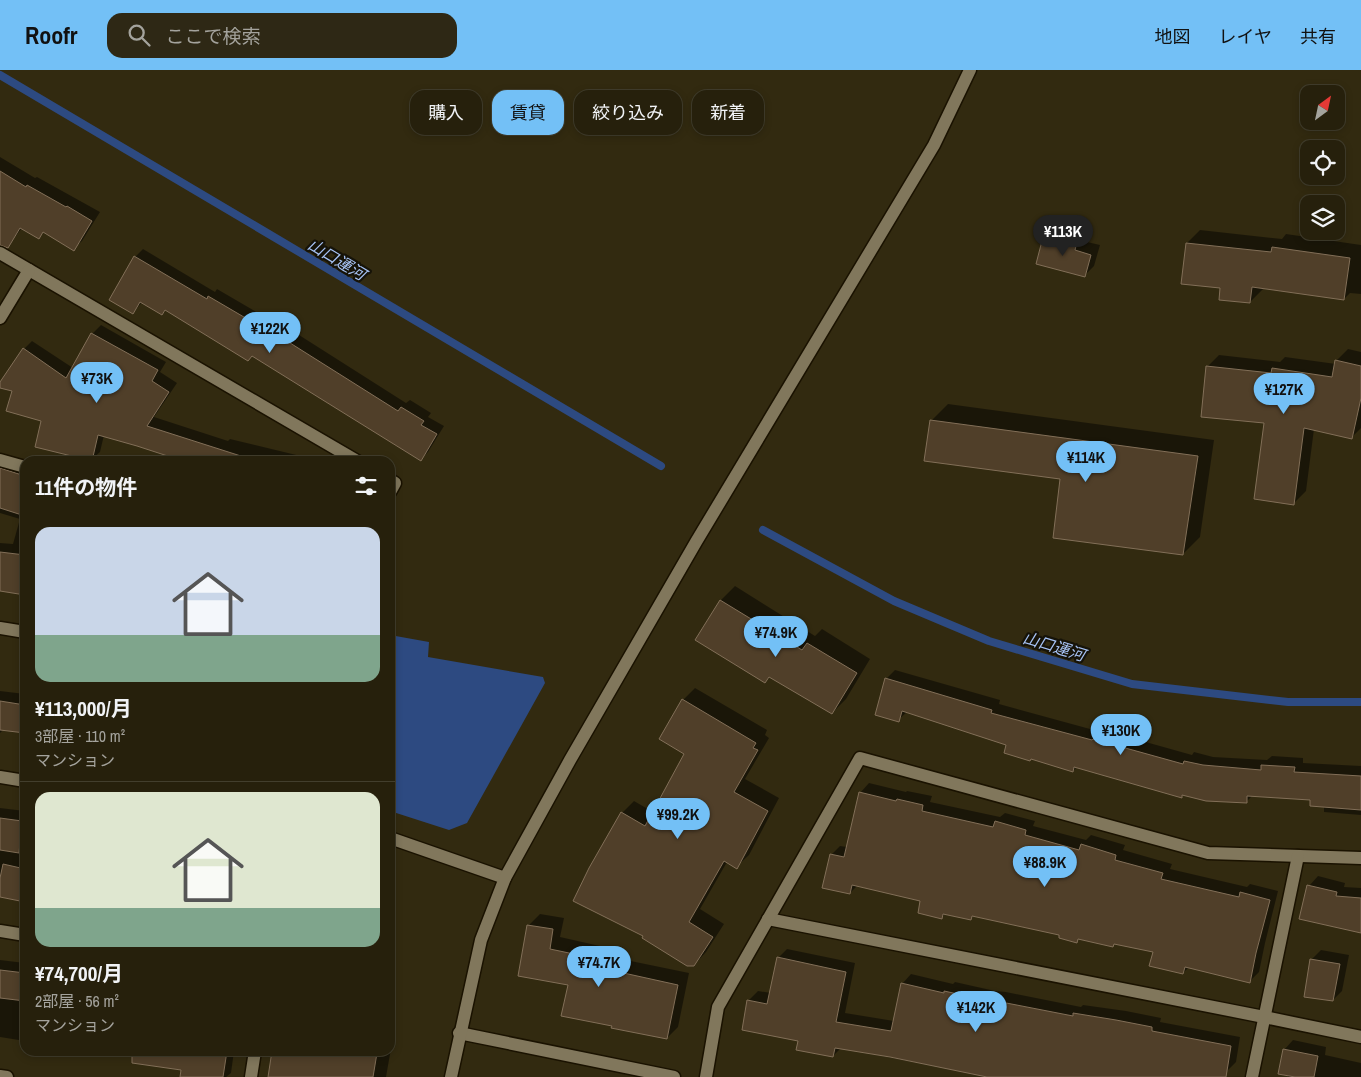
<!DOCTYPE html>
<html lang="ja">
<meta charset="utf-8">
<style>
:root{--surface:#26200c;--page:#2e2815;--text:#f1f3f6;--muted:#a4a39d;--line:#423e2d;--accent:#73c0f6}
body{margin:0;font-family:"Archivo Narrow","Noto Sans JP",sans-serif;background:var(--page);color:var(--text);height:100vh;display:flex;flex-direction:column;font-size:19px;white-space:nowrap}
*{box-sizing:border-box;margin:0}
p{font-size:16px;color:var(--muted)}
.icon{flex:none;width:28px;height:28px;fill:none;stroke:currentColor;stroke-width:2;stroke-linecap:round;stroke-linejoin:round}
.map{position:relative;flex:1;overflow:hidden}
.drawer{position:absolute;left:20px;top:386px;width:375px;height:600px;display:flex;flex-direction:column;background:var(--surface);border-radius:15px;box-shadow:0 2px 8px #0003,0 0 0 1px var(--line)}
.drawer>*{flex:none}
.guide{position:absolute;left:410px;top:20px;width:475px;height:45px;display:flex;gap:10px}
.needle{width:32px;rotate:33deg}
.buttons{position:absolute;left:1300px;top:15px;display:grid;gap:10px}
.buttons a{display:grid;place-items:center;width:45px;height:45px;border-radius:10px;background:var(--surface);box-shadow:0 2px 8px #0003,0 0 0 1px var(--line);font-size:25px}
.price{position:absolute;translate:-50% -42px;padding:0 11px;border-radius:18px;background:var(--accent);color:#111;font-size:16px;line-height:32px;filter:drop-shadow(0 1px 2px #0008)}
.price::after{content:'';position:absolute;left:50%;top:30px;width:15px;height:11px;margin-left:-8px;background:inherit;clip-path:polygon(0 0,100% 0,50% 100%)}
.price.active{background:#222;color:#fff}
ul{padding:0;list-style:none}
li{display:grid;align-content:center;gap:10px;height:265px;padding:0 15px}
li+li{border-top:1px solid var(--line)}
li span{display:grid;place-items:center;height:155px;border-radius:15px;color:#555}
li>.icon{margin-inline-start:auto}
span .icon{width:90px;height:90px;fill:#fffc;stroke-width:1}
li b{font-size:21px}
h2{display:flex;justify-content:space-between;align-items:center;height:60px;padding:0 15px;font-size:21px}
.tag{padding:0 18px;border-radius:15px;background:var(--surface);box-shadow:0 2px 8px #0003,0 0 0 1px var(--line);font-size:18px;line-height:45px}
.tag.active{background:var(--accent);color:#111}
header{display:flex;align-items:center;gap:30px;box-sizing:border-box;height:70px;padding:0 25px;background:var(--accent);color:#111}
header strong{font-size:24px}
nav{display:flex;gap:28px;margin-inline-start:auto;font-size:18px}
.search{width:350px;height:45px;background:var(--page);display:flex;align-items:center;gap:12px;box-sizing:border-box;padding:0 18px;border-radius:15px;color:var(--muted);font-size:19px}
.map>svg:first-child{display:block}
.water{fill:#2d4a81}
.shadow{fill:#0007}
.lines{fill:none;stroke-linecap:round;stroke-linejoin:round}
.stream{stroke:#2d4a81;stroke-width:8}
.building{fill:#503f29;stroke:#826f58}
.minor-casing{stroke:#1a1200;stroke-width:15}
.minor{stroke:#81775c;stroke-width:12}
.labels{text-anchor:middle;stroke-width:4.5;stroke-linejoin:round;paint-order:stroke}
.water-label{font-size:16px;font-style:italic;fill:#a7c3f5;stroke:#161308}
</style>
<header>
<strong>Roofr</strong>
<div class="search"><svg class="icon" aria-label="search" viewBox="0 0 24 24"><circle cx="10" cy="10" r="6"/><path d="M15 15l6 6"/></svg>ここで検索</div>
<nav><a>地図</a><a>レイヤ</a><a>共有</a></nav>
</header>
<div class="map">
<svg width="1361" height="1007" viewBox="0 0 1361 1007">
<rect width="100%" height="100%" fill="#322a10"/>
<path class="water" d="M390,565l39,7 -1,15 115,20 2,6 -78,140 -18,7 -59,-19z"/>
<g class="shadow">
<path d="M0,87l35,21 2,-1 63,35 -18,29 -9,8 -29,-18 -6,6 -16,-9 -12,15 -10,-6z"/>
<path d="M1054,159l30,8 -1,4 17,4 -6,21 -9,9 -40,-37z"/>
<path d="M1200,160l82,9 4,-5 75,11v49l-11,-1 -6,6 -80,-11 -14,14 -28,-15 -35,-44z"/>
<path d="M143,179l72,43 2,-3 70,41 1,-2 118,75 4,-3 21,13 -3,4 16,9 -16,26 -8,8 -167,-105 -5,5 -82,-50 -4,4 -20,-12 -9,11 -23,-13 25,-43z"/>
<path d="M101,255l65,37 -6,10 17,11 -23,34 74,24 2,-2 91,22h-135l-48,-17 -34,-9 -4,17 -9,8 -48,-40 -30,-30 -13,-3v-2l24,-36 8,-8 41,27 19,-34z"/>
<path d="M1348,279l13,3v76l-9,9 -38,-8 -8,62 -12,12 -28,-81 -59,-55 12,-12 61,7 5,-5 51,7v-3z"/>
<path d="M948,334l266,36 -14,97 -17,17 -121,-76 -131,-57z"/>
<path d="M0,385l25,10v131h-4l1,-3 -22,-3v-47l13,1 7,-25 -20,-6z"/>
<path d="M735,516l80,50 7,-7 48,30 -24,40 -14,14 -61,-37 -6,6 -68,-42 24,-40z"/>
<path d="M895,600l105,30 -1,4 102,28 2,-2 89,25 2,-3 19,5 54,3 5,-4 31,2v5l58,3v49l-37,-3v-7l-13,-6 -58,-4 -7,7 -63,-8 -2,2 -104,-29 -4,4 -42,-13 -23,-13 -101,-33 -9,8 -12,-41z"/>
<path d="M695,618l72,42 -2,5 4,3 -24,41 34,19 -30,57 -13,12 -9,-5 -27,47 24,15 -18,28 -12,13 -72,-152 12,-12 19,11 32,-59 -2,-53z"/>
<path d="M0,621l25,3v38l-21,-3 -4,4z"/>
<path d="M869,713l37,9 1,-1 25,5 -2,6 70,15 5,-4 30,8 -2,5 53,14 5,-5 34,10 -2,5 49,14 -2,5 77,18 3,-3 28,7 -13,52 -6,29 -9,9 -61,-14 -6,6 -29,-22 -39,-8 -2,2 -33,-7 -3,3 -16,-7 -87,-19 -4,4 -25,-5 -3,3 -20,-17 -64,-15 -8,8 -19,-38 9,-9 7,1 13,-54z"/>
<path d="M0,738l25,3v90l-25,-5z"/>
<path d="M1318,806l27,7 -1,4 17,1v44l-52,-46z"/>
<path d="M540,844l24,4 -4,19 62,14 -1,8 68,14 -11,54 -11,11 -54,-13 -44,-41 -41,-58z"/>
<path d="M787,879l68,14 -10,50 49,8 8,-37 9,-10 42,10 2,-2 40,9 11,1 75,15 2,-2 43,6 35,7 -1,4 80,15 -4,25 -10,10 -2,5h-233l-150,-29 -8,8 -34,-16 -50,-40 9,-9 13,2 7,-35z"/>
<path d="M1321,880l28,5 -7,36 -9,9 -22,-40z"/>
<path d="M0,890l25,3v78l-25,-4z"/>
<path d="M390,967h3l-7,40h-117l5,-26h116z"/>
<path d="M1293,970l33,7 -1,8 36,8v14h-73l-4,-27z"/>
<path d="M114,981h120l-3,22 -5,4h-34l-9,-8 -30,-12z"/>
</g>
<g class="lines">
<g class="stream">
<path d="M0,5l661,391"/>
<path d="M763,460l131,71 95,40 143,43 156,18h73"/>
</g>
</g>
<g class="building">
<path d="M0,101l26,16 1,-2 39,22 1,-1 25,15 -18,30 -31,-19 -4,7 -19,-11 -12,20 -8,-3z"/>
<path d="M1043,167l33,9 -1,4 16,5 -6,22 -49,-13z"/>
<path d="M1186,173l85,9 1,-5 78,11 -6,42 -92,-13 -2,16 -31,-3 1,-12 -39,-4z"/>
<path d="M134,186l73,43 1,-3 70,41 1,-1 119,75 3,-4 23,14 -3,4 16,9 -16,27 -169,-105 -4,5 -83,-51 -3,5 -22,-13 -7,12 -24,-14z"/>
<path d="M91,263l67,37 -6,11 17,11 -22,34 97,31 -1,4h-60l-46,-15 -39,-11 -6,26 -57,-14 6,-26 -35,-10 6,-20 -12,-3v-6l23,-34 43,30z"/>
<path d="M1335,290l26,6v32l-9,41 -48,-11 -10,77 -40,-6 10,-76 -63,-6 5,-51 65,7 1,-5 60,9z"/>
<path d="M930,350l268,36 -15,99 -130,-17 7,-59 -136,-18z"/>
<path d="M0,398l25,8v40l-25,-8z"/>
<path d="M0,482l25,3v40l-25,-4z"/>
<path d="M720,530l82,50 5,-7 50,30 -25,41 -63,-37 -4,6 -70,-43z"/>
<path d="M885,608l107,32 -1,3 101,27 1,-1 90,25 1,-3 19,4 58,5v-5l34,2 -1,5 67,4v34l-51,-4v-6l-63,-4v7l-41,-2 -24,-6v3l-108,-31 -1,5 -42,-13 -1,2 -26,-8 2,-8 -104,-34 -3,11 -24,-7z"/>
<path d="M682,629l74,44 -3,5 5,2 -24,42 34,19 -31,58 -13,-8 -35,61 24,15 -19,29h-7l-45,-28 1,-2 -70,-35 16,-33 32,-56 24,14 39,-72 -25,-15z"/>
<path d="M0,631l25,4v28l-25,-3z"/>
<path d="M859,722l37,9 1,-2 26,6 -1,6 71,16 2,-6 31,9 -1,5 54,15 2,-6 35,11 -1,5 48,13 -2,6 78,18 1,-5 30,8 -14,53 -6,30 -65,-16 -2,7 -34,-8 4,-14 -39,-8 -1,3 -35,-8 -1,4 -18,-5v-3l-87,-19 -1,4 -28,-6 -1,5 -24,-6 2,-12 -68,-16 -2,9 -28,-6 8,-34 14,3z"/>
<path d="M0,748l22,3 -3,32 -19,-3z"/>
<path d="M3,794l22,5v33l-25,-5v-19z"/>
<path d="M1307,815l30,7 -1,4 25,2v35l-62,-14z"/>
<path d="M527,855l26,4 -3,20 62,13 -2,8 68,15 -11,54 -56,-11 1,-2 -51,-10 7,-31 -50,-9z"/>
<path d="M777,887l69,15 -10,50 55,9 10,-48 43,10v-2l41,9 11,1 77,15v-3l43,7 36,7v4l79,15 -5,31h-239l-97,-20 -55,-9 -2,9 -37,-7 2,-9 -56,-11 5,-30 20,4z"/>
<path d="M1310,889l30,5 -7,37 -29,-4z"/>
<path d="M0,900l25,3v28l-25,-3z"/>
<path d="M1283,979l35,7 -4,21h-19l-17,-3z"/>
<path d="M132,981h95l-4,26h-43l1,-7 -49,-7z"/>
<path d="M272,981h94l11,2 -4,24h-105z"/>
</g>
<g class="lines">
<g class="minor-casing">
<g id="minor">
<path d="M0,183l357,208"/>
<path d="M0,248l29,-48"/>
<path d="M0,390l25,7"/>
<path d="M390,410l5,3 -5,9"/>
<path d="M0,558l25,4"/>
<path d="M0,707l25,4"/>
<path d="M390,768l115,40"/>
<path d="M768,849l496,98 97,20"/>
<path d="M0,861l25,4"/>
<path d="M459,963l215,44"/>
<path d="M0,1006l7,1"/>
<path d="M251,1007l4,-26"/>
<path d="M451,1007l30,-137 24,-62 65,-118 126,-218 238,-397 36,-75"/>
<path d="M706,1007l12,-70 142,-249 348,95 153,5"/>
<path d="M1252,1007l46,-221"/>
</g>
</g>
<use href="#minor" class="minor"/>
</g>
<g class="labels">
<g class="water-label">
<text transform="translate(337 189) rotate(31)" y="6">山口運河</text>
<text transform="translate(1054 576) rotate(17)" y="6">山口運河</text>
</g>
</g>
</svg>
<div class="buttons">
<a><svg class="needle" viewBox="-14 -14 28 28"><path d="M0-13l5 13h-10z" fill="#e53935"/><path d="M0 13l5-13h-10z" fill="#a4a39d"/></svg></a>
<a><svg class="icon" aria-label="locate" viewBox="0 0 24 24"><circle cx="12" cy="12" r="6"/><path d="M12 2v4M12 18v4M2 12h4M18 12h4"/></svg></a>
<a><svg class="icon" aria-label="layers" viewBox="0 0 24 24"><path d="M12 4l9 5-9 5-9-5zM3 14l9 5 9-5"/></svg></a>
</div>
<b class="price active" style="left:1063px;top:187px">¥113K</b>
<b class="price" style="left:270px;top:284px">¥122K</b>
<b class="price" style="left:97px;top:334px">¥73K</b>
<b class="price" style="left:1284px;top:345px">¥127K</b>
<b class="price" style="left:1086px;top:413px">¥114K</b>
<b class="price" style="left:776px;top:588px">¥74.9K</b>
<b class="price" style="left:1121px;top:686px">¥130K</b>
<b class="price" style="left:678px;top:770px">¥99.2K</b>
<b class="price" style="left:1045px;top:818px">¥88.9K</b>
<b class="price" style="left:599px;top:918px">¥74.7K</b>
<b class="price" style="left:976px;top:963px">¥142K</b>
<div class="guide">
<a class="tag">購入</a>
<a class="tag active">賃貸</a>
<a class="tag">絞り込み</a>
<a class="tag">新着</a>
</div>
<section class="drawer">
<h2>11件の物件<svg class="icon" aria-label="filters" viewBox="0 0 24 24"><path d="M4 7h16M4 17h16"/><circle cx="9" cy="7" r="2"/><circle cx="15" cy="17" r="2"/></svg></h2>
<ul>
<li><span style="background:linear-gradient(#c9d6e8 70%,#7fa58c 0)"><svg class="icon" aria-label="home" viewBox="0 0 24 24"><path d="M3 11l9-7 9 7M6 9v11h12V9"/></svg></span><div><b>¥113,000/月</b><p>3部屋 · 110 m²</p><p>マンション</p></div></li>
<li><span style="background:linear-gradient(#dfe7d0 75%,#7fa58c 0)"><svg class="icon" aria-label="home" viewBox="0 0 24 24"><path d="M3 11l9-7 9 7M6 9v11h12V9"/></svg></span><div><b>¥74,700/月</b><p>2部屋 · 56 m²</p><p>マンション</p></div></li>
</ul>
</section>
</div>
